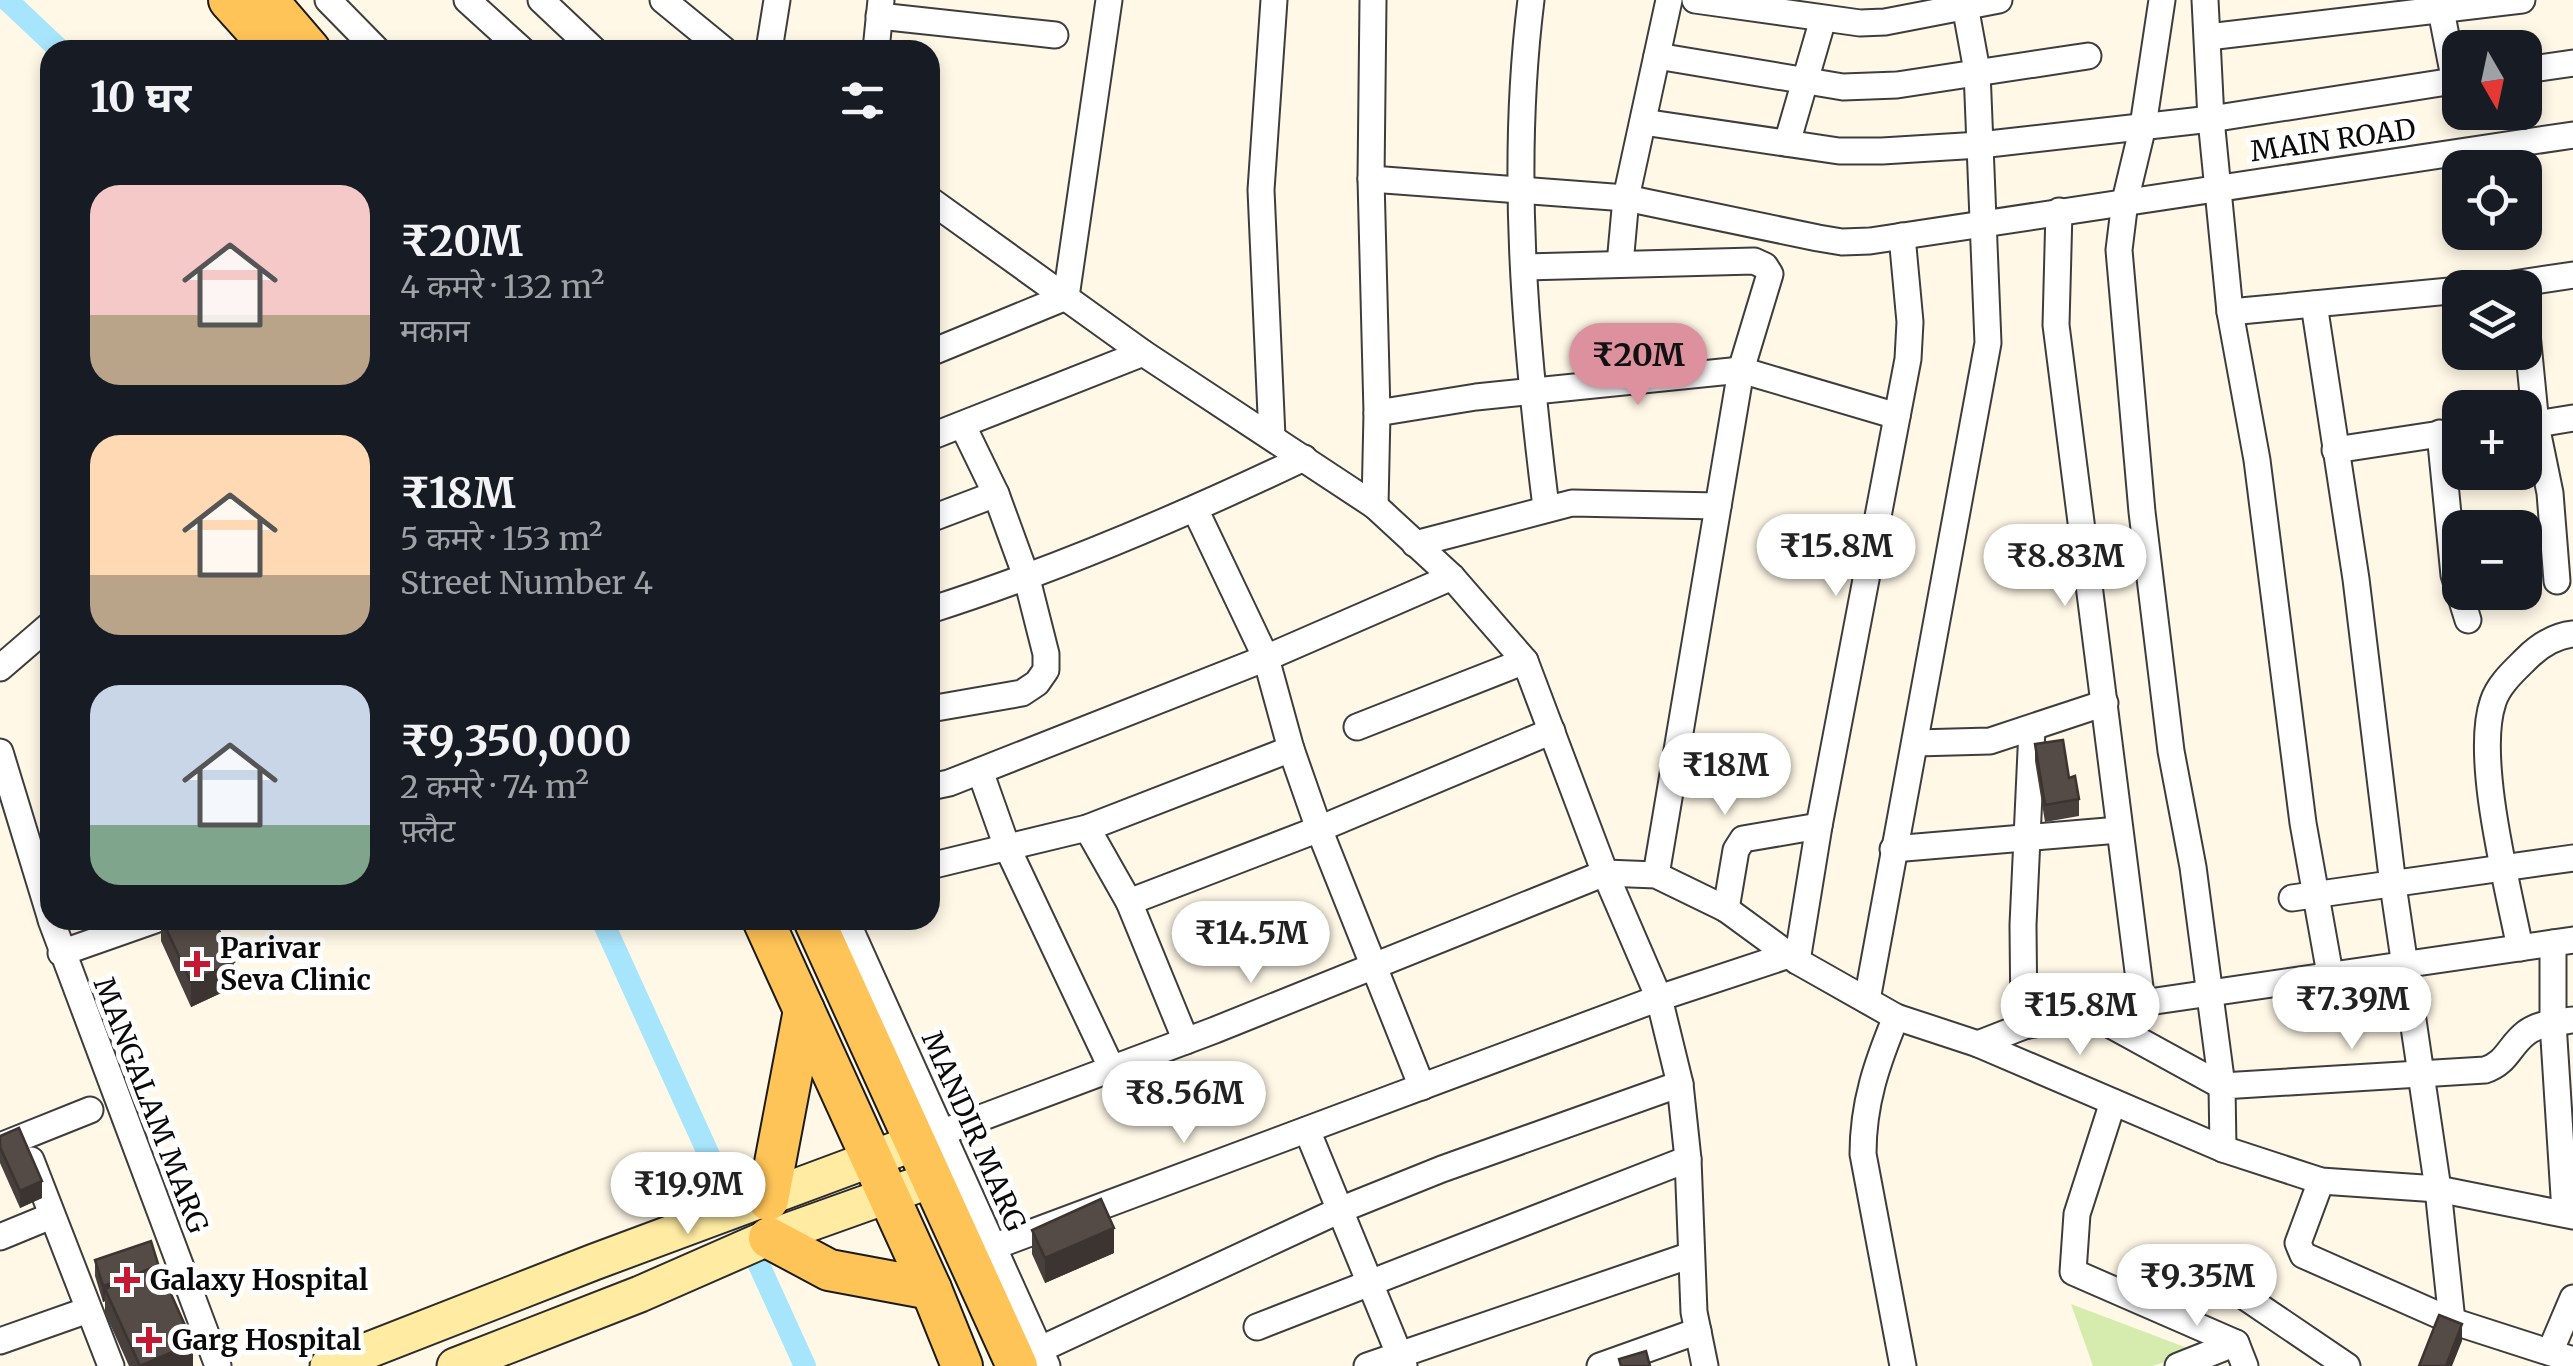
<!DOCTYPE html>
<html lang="hi">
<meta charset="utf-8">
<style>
:root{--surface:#171b24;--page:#20242c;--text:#f1f3f6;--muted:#9ea1a6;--accent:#dd909e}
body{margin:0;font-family:Merriweather,"Noto Sans Devanagari",serif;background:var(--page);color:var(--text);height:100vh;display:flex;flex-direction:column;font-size:38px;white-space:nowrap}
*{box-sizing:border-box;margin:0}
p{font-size:32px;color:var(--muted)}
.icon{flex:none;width:55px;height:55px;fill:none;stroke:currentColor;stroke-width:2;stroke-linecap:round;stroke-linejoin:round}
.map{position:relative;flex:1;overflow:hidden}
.side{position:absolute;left:40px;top:40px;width:900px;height:890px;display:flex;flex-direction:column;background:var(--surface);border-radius:30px;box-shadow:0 5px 15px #0003}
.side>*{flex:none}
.needle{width:65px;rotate:171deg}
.fabs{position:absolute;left:2442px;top:30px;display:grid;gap:20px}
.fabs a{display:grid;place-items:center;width:100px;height:100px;border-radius:20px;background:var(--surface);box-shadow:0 5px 15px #0003;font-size:50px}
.price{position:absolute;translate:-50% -85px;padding:0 22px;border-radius:35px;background:#fff;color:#222;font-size:32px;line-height:65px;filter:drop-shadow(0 2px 5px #0008)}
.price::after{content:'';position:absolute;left:50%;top:60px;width:30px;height:22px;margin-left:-15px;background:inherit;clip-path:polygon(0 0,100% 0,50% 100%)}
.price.on{background:var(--accent);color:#111}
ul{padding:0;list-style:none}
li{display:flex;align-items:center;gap:30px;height:250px;padding:0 50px}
li span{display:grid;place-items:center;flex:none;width:280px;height:200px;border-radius:30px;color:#555}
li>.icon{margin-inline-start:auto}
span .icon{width:120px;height:120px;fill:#fffc;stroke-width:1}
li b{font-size:42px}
h2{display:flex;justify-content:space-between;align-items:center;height:120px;padding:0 50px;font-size:42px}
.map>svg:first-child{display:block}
.green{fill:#d5ecae}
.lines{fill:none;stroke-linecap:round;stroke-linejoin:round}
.canal{stroke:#a7e5fc;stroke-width:22}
.minor-casing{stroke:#3d3d3d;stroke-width:29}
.secondary-casing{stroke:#2c2c2c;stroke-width:39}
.primary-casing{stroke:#1b1b1b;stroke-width:44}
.minor{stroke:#fff;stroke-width:25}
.secondary{stroke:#ffeba2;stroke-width:35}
.primary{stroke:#ffc457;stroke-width:40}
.wall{fill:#48403c}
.shaded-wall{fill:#3b3431}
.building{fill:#544a46;stroke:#3b3431;stroke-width:2.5}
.poi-dot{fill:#c51832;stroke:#fff;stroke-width:4}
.labels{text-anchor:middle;stroke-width:10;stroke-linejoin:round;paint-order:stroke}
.street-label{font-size:28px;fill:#0a0a0a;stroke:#fff}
.poi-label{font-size:28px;font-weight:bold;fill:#0a0a0a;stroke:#fff;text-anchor:start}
</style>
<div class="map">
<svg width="2573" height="1366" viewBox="0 0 2573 1366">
<rect width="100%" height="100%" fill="#fff8e7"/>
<path class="green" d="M2071,1304l127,48 -46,14h-59z"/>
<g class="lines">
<g class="canal">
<path d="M7,0l53,50"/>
<path d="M602,920l203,446"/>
</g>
<g class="minor-casing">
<g id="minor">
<path d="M328,0l49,50"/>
<path d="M467,0l55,50"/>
<path d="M541,0l53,50"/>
<path d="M663,0l61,50"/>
<path d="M1373,0l-2,179 6,234 -2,93"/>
<path d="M1531,0c-21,168 -6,340 15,507"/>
<path d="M1695,0l165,23 25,-1 114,-22"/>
<path d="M2162,0l-19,126 -18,75 -6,49 23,262 29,239 22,116 29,219"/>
<path d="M2205,0l6,119 19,193 27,148 46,363 27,151"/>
<path d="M2439,0l21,108"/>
<path d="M879,16l176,19"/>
<path d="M2208,37l314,-37"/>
<path d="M769,50l8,-50"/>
<path d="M876,50l5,-50"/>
<path d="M1657,56l186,31 54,-2 191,-29"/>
<path d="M2525,70l48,-7"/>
<path d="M1643,122l196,29h43l98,-6 231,-26 249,-39"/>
<path d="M1787,143l36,-124"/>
<path d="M1371,179l255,19 192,40 24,4 28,-1 703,-106"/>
<path d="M930,200l213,153 232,153 77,71 73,84 80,212 54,125 21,86 8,75 6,153 11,54"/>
<path d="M2059,211l-3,114 86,678"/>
<path d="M1620,264l6,-66 43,-198"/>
<path d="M1525,267l229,-6 11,5 5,8 -29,96 -85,505"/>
<path d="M2487,288l86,-13"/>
<path d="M2314,304l42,275 37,306 45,304 14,132"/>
<path d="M2230,312l230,-22"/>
<path d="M2525,313l11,112 14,68 7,88"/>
<path d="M930,353l136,-56 43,-297"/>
<path d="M1377,413l99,-16 265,-27 156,46"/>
<path d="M2525,426l48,-8"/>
<path d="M2440,433l14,142 14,45"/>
<path d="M930,437l213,-84"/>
<path d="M1272,437l-11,-247 13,-190"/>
<path d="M2335,450l125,-19"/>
<path d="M1195,509l71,149 25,91 28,80 103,258"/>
<path d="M930,519l66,-25"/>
<path d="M1415,544l157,-41 146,3"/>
<path d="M930,610c129,-41 252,-94 374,-152"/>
<path d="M0,668l50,-43"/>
<path d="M930,709l92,-16 15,-10 9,-13v-16l-19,-75 -31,-85 -33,-68"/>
<path d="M1357,727l168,-66"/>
<path d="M1916,743l74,-2 115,-38"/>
<path d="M0,752l50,164"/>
<path d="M980,771l27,76 105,222"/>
<path d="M930,787l19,-4 317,-125 186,-81"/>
<path d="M1087,828l42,74 57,139"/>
<path d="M1893,849l226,-19"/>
<path d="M930,866l157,-38 204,-79"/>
<path d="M2292,898l281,-40"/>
<path d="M1129,902l190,-73 233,-98"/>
<path d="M1726,909l10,-59 7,-11 76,-13"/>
<path d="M51,920l167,446"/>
<path d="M846,920l201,446"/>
<path d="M2553,943v80l12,189"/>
<path d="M2520,948c-12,-61 -46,-190 -27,-246 5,-17 21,-31 33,-43 12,-12 29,-23 47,-25"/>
<path d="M61,953l94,-33"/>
<path d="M1797,961l22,-135 89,-467 2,-37 -8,-86"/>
<path d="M1867,1000l121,-657 -11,-272 -13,-71"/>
<path d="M2089,1013l133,73"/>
<path d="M1896,1017c-19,46 -33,86 -33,137l40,212"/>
<path d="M2024,1026l-1,-101 9,-196"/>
<path d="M1978,1044l46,-18 118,-23 431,-63"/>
<path d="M2113,1102l-36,112 -4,58 163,71 9,23"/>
<path d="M1307,1130l97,236"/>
<path d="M914,1143l301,-113 390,-157 51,2 70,34 71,52 99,56 82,27 245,105 98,32 117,8 135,27"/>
<path d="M0,1146l90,-36"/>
<path d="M2223,1149l-1,-63 263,-16c22,-7 24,-24 41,-37 13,-10 32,-11 47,-13"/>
<path d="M31,1160l80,206"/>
<path d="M2321,1181l-23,62 5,12 149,66 121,39"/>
<path d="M0,1237l51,-21"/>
<path d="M966,1257l693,-259 130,-43"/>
<path d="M2223,1282l124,84"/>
<path d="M1257,1327l431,-168"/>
<path d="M0,1341l88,-31"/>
<path d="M2550,1352l23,-54"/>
<path d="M1015,1361l325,-151 102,-41 238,-85"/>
<path d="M1367,1366l324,-111"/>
<path d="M1600,1366l98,-35"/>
<path d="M2178,1366l58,-23"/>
</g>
</g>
<g class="secondary-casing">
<g id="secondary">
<path d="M328,1366l266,-104 320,-119"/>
<path d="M455,1366l185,-72 123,-54 168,-60"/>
</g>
</g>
<g class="primary-casing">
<g id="primary">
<path d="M229,0l45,50"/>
<path d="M267,0l43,50"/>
<path d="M763,920l168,369 31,77"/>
<path d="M814,920l203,446"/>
<path d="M768,1200l36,-190"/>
<path d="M769,1238l60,32 102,19"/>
</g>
</g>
<use href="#minor" class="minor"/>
<use href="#secondary" class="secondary"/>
<use href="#primary" class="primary"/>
</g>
<g class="wall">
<path d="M2035,744l34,34 10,21v17l-34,6 -10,-61z"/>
<path d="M161,920h53l20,67 -43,20 -30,-66z"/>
<path d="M0,1136l42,62 -22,10 -20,-45z"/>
<path d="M1032,1230l82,23 -69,30 -13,-29z"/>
<path d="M95,1260l64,9 34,97h-64l-24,-53v-12l-2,1 -8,-26z"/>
</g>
<g class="shaded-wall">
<path d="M234,962v25l-43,20v-25z"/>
<path d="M42,1181v17l-22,10v-17z"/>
<path d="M1114,1228v25l-69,30v-25z"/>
<path d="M159,1267l-54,22v12l-2,1v-16z"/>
<path d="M2462,1324v17l-10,25h-6z"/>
<path d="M193,1343v23h-52z"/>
</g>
<g class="building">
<path d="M2063,740l6,38 6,-2 4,23 -34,6 -10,-61z"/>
<path d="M162,920h52l20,42 -43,20z"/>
<path d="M19,1128l23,53 -22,10 -20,-44v-11z"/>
<path d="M1101,1199l13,29 -69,30 -13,-28z"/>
<path d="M151,1241l8,26 -1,-2 -18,8 -37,13 -8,-26z"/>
<path d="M158,1265l35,78 -53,23 -35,-77z"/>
<path d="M2439,1315l23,9 -16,42h-27z"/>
<path d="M1646,1351l4,15h-29l-2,-7z"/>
</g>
<g class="poi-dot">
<path d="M192 949h10v10h10v10h-10v10h-10v-10h-10v-10h10z"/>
<path d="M122 1265h10v10h10v10h-10v10h-10v-10h-10v-10h10z"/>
<path d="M144 1325h10v10h10v10h-10v10h-10v-10h-10v-10h10z"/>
</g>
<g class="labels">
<g class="street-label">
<text transform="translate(2333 140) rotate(-8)" y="10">MAIN ROAD</text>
<text transform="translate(151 1105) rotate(69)" y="10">MANGALAM MARG</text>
<text transform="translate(974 1131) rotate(66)" y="10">MANDIR MARG</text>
</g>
<g class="poi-label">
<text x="220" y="958">Parivar<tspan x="220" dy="32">Seva Clinic</tspan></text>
<text x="150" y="1290">Galaxy Hospital</text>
<text x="172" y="1350">Garg Hospital</text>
</g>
</g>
</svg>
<div class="fabs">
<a><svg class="needle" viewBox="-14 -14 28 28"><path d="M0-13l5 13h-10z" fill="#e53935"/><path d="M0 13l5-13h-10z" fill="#9ea1a6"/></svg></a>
<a><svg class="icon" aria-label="locate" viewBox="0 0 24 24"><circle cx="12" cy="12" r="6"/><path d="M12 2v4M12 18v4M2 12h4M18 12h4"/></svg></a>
<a><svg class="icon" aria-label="layers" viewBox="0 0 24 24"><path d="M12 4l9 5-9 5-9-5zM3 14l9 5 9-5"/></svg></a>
<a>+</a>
<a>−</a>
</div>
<b class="price on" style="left:1638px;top:408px">₹20M</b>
<b class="price" style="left:1836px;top:599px">₹15.8M</b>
<b class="price" style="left:2065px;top:609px">₹8.83M</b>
<b class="price" style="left:1725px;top:818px">₹18M</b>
<b class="price" style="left:1251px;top:986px">₹14.5M</b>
<b class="price" style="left:2352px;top:1052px">₹7.39M</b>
<b class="price" style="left:2080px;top:1058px">₹15.8M</b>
<b class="price" style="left:1184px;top:1146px">₹8.56M</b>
<b class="price" style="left:688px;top:1237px">₹19.9M</b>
<b class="price" style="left:2197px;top:1329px">₹9.35M</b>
<section class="side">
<h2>10 घर<svg class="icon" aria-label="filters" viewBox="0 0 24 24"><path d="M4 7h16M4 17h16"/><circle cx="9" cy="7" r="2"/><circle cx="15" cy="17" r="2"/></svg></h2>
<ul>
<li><span style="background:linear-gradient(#f6c9c9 65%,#b9a48a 0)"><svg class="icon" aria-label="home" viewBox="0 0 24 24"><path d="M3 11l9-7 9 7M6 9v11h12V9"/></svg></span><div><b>₹20M</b><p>4 कमरे · 132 m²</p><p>मकान</p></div></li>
<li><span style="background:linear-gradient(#ffd9b3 70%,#b9a48a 0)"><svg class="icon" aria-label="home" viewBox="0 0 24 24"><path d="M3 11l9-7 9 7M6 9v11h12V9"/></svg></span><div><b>₹18M</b><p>5 कमरे · 153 m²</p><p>Street Number 4</p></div></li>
<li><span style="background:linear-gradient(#c9d6e8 70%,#7fa58c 0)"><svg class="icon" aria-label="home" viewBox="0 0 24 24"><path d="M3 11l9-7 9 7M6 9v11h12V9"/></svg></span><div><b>₹9,350,000</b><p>2 कमरे · 74 m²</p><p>फ़्लैट</p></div></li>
</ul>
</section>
</div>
